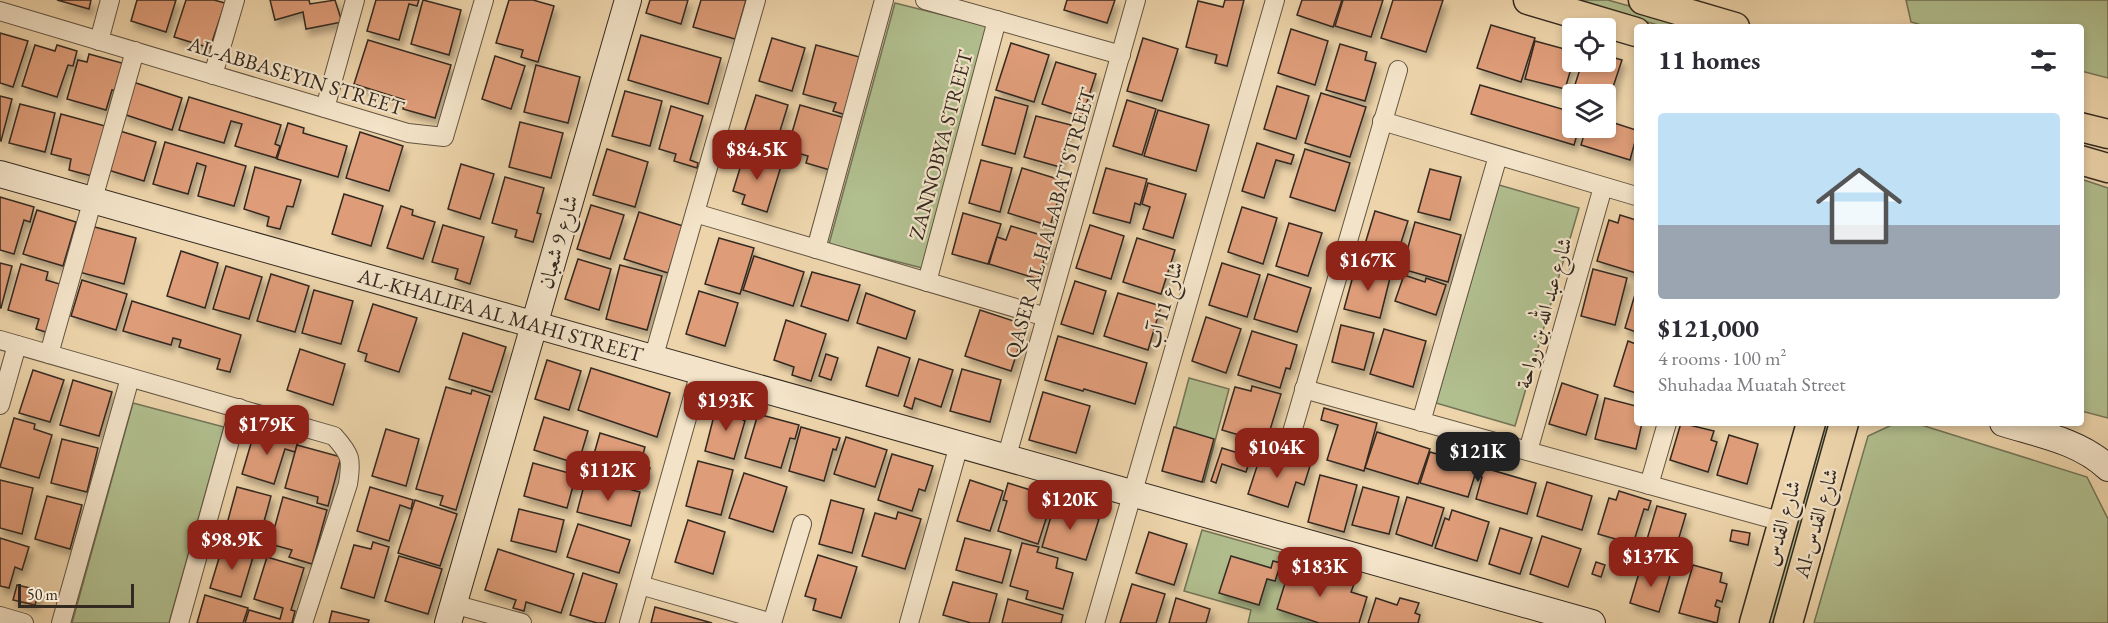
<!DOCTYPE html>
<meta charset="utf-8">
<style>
:root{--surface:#fff;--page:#f7f7f7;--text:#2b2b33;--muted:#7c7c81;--line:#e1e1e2;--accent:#8f2418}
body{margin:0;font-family:"EB Garamond",Amiri,serif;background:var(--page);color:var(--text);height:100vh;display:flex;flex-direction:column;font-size:22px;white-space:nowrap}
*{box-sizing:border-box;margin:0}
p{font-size:20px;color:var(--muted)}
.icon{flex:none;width:33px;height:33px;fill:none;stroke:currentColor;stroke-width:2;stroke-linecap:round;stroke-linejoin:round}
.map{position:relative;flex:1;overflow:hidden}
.details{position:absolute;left:1634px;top:24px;width:450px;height:402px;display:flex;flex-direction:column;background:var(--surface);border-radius:6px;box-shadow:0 3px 9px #0003}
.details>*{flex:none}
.buttons{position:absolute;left:1562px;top:18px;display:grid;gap:12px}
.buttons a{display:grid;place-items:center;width:54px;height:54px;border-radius:6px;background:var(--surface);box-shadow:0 3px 9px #0003;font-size:30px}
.scale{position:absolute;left:18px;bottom:15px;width:116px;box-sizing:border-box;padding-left:6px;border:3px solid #342920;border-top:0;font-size:16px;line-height:21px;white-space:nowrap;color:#342920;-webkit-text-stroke:4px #f3e3c8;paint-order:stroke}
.price{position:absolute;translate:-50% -51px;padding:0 14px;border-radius:12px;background:var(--accent);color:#fff;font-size:20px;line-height:39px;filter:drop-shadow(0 2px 3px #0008)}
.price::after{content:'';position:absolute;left:50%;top:36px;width:18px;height:14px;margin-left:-9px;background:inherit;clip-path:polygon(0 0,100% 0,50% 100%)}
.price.active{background:#222;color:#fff}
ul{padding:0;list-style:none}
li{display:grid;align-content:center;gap:12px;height:318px;padding:0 24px}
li+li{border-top:2px solid var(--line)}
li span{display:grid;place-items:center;height:186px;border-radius:6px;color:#555}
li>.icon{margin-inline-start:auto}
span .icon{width:108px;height:108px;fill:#fffc;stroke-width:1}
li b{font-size:26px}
h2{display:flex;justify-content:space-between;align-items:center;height:72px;padding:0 24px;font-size:26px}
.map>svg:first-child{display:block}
.green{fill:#b1be8e;stroke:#727457;stroke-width:1.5}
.building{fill:#de9c78;stroke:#342920;stroke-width:1.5;filter:url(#shadow)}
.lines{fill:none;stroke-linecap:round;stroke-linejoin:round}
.street-casing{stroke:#625442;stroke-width:20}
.secondary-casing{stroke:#342920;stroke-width:28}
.primary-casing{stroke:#342920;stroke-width:31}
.street{stroke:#f3e3c8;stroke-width:18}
.secondary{stroke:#f3e3c8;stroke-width:26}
.primary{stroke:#edd4aa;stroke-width:28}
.labels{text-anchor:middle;stroke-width:4.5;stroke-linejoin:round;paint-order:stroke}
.street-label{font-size:21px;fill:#342920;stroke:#f3e3c8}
</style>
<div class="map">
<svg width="2108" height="623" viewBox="0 0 2108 623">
<defs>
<filter id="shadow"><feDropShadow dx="3.5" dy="6" stdDeviation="3" flood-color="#0004"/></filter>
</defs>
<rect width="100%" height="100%" fill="#edd4aa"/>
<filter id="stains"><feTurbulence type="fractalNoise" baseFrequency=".00333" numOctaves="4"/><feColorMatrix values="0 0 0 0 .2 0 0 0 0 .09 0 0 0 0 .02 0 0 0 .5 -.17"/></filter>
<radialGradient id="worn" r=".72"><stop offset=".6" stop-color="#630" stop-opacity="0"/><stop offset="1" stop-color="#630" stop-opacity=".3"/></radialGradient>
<g class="green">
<path d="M1570,0h38l95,27h-38z"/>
<path d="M1906,0h202v78l-27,-7 -1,-44h-152l-17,-5z"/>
<path d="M895,3l96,24 -65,242 -97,-25z"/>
<path d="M2081,179l27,9v230l-27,-7z"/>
<path d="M1499,185l80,23 -64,218 -79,-23z"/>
<path d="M1189,378l40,11 -25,93 -40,-11z"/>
<path d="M133,403l91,24 -55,196h-97z"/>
<path d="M1821,423h16l-56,200h-15z"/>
<path d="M1896,423h19l172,54 21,42v104h-294l54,-187z"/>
<path d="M1202,530l131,37 -17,56h-68l3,-13 -67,-19z"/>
</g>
<g class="building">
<path d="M57,0h34l-2,9z"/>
<path d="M137,0h39l-10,32 -35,-11z"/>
<path d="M186,0h28l11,3 -15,45 -36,-11z"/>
<path d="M270,0h39l1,4 25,-4 7,22 -36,7 -3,-17 -28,8z"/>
<path d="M376,0h43l-2,6 -8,-2 -10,36 -32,-9z"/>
<path d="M423,0l38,10 -12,45 -38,-11z"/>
<path d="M509,0h24l21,6 -16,56 -17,-5 2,-7 -27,-7z"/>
<path d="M650,0h38l-7,24 -35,-11z"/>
<path d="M701,0h45l-11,39 -42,-12z"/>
<path d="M1067,0h48l-8,23 -43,-13z"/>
<path d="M1225,0h19l-17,66 -12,-3 2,-8 -31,-8 12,-46 25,6z"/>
<path d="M1302,0h40l-9,27 -36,-12z"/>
<path d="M1343,0h40l-12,37 -36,-11z"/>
<path d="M1393,0h50l-17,52 -45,-14z"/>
<path d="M1491,25l44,13 -14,44 -44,-14z"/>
<path d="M1291,29l37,12 -13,44 -37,-12z"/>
<path d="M0,33l28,8 -15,46 -13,-4z"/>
<path d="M641,35l80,23 -13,46 -80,-24z"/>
<path d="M772,38l33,10 -13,43 -33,-10z"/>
<path d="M1143,38l35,11 -16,52 -35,-10z"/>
<path d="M368,40l83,25 -16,53 -32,-9 2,-9 -51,-16z"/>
<path d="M1535,41l37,10 1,11 -8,27 -40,-10z"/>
<path d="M1011,43l38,12 -15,47 -38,-12z"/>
<path d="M1340,44l27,8 -2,8 11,3 -11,38 -39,-11z"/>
<path d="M35,45l20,6 2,-6 20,6 -4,15 -5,-1 -11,32 -35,-11z"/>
<path d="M816,45l47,13 -17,57 -13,-4 3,-8 -33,-9z"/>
<path d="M89,54l40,11 -8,27 -9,-2 -6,20 -39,-11 11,-39 9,2z"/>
<path d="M1605,55l17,5 -15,45h-2v-11h-33l8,-25 -5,-1 3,-6h27z"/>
<path d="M495,56l30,10 -14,43 -29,-10z"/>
<path d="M1056,62l40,12 -14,43 -40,-13z"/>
<path d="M536,65l44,12 -12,46 -44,-11z"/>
<path d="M133,82l49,16 -10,32 -49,-16z"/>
<path d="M1480,85l92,27v16h7l-5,17 -103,-31z"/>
<path d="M1277,86l32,10 -13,43 -32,-10z"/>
<path d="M625,91l37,10 -12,45 -38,-10z"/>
<path d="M1321,93l45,14 -16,50 -45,-14z"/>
<path d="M756,95l32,10 -13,42 -32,-11z"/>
<path d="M0,96l12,3 -11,42 -1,-1z"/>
<path d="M189,97l92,28 -6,19 5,2 -4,12 -41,-12 7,-22 -11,-3 -7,22 -45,-13z"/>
<path d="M995,97l33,9 -13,48 -33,-9z"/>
<path d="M1127,100l29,9 -14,46 -29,-9z"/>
<path d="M20,104l35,9 -10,39 -36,-9z"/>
<path d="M800,105l45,13 -15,52 -24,-7 2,-7 -21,-6z"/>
<path d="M671,106l32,10 -13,44 8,3 -1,5 -23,-7 2,-7 -17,-5z"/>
<path d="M1158,110l51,15 -13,46 -52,-15z"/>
<path d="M61,114l44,12 -13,50 -23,-6 2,-11 -20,-5z"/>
<path d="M1036,116l35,9 -11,42 -36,-10z"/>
<path d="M1605,120l31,10v8l-6,22 -49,-15 5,-17h19z"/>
<path d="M520,122l43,11 -12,45 -42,-11z"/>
<path d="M288,123l16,5 -1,5 44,13 -9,31 -61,-18z"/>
<path d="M120,131l36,11 -12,39 -36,-11z"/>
<path d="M360,132l43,14 -14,45 -43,-13z"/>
<path d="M165,142l81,24 -12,40 -36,-10 8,-30 -9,-3 -9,31 -35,-10z"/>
<path d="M1257,143l37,12 -3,9 -15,-4 -12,38 -22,-7z"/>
<path d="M607,149l41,13 -13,45 -42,-12z"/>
<path d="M1305,149l45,14 -15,48 -45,-14z"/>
<path d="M745,152l37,11 -15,49 -25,-8 3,-9 -12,-4z"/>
<path d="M981,160l31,8 -12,44 -31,-9z"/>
<path d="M461,164l33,10 -14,45 -32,-10z"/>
<path d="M255,167l46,13 -8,27 -6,-1 -7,23 -13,-3 2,-9 -25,-8z"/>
<path d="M1022,168l42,13 -14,45 -42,-13z"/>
<path d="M1106,168l41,11 -7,26 -5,-2 -5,20 -37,-10z"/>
<path d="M1430,169l31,8 -11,43 -32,-8z"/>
<path d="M505,177l39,11 -7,25 4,1 -8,28 -18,-5 2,-7 -25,-7z"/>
<path d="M1148,183l38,11 -13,44 -30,-9 7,-22 -8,-3z"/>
<path d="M344,194l39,12 -12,40 -39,-12z"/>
<path d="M0,197l34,10 -4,15 -6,-2 -10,34 -14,-4z"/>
<path d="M591,205l33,10 -14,44 -33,-10z"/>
<path d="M401,206l12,4 -1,5 23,7 -12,37 -36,-11z"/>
<path d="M1242,207l35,11 -14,46 -35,-12z"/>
<path d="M37,210l39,12 -13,44 -40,-12z"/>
<path d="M1375,211l33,10 -14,43 -32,-10z"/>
<path d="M639,212l44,14 -15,47 -44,-14z"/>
<path d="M963,213l38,11 -13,40 -36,-10z"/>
<path d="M1620,215l16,5v53l-39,-12 12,-41 9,3z"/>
<path d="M1415,222l46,13 -13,47 -46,-13z"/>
<path d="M1289,223l33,10 -14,43 -32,-10z"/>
<path d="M443,225l41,12 -14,47 -15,-5 3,-10 -26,-7z"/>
<path d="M1090,225l34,11 -13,43 -35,-11z"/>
<path d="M91,226l45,12 -12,46 -45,-12z"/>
<path d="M1011,226l40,12 -13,41 -49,-15 8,-27 9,3z"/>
<path d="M719,238l35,10 -14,46 -35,-10z"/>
<path d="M1137,238l38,12 -14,44 -38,-12z"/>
<path d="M181,251l37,12 -13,45 -38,-12z"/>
<path d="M754,256l50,16 -11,34 -50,-16z"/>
<path d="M578,259l33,10 -12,41 -34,-11z"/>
<path d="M0,263l12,3 -11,42h-1z"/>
<path d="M1222,263l38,12 -13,42 -38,-12z"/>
<path d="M21,264l27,8 -2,8 17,5 -14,48 -13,-4 3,-10 -31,-9z"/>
<path d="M620,265l42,11 -15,54 -41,-11z"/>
<path d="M1356,265l35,9 -11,44 -36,-9z"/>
<path d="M226,266l36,11 -13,42 -36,-10z"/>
<path d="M1593,269l34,9 -12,47 -34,-9z"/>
<path d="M812,272l48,13 -12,36 -47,-15z"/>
<path d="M271,274l38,12 -14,46 -38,-11z"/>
<path d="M1268,274l43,14 -14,44 -43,-13z"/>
<path d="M1404,275l21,7 1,-4 20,7 -10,30 -41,-14z"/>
<path d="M82,280l45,14 -11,36 -45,-14z"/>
<path d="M1075,281l31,10 -13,43 -32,-10z"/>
<path d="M314,290l39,11 -12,43 -39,-11z"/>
<path d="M699,291l39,12 -13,43 -39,-12z"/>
<path d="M1636,291v41l-11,-4z"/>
<path d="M866,293l49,18 -9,28 -49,-16z"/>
<path d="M1118,293l43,13 -13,44 -44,-14z"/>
<path d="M132,301l109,34 -11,37 -13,-3 3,-10 -41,-12 2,-7 -8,-2 -2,7 -48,-14z"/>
<path d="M373,304l44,14 -18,54 -34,-11 2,-7 -9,-3z"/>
<path d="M980,310l46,15 -15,46 -46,-15z"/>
<path d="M1206,317l35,12 -15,44 -34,-12z"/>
<path d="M786,320l40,14 -15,47 -19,-6 2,-8 -20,-7z"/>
<path d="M1341,325l33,8 -10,37 -32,-8z"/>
<path d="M1384,329l42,12 -13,46 -43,-13z"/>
<path d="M1252,331l45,14 -7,24 -4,-1 -6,20 -42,-13z"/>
<path d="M463,333l43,14 -14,45 -43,-13z"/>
<path d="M1058,336l89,27 -12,41 -51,-15 -1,2 -38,-11z"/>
<path d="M1628,341l8,3v49l-22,-7z"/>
<path d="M878,347l32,11 -12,38 -32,-10z"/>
<path d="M300,349l45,15 -12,41 -46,-15z"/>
<path d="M826,354l12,4 -7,22 -12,-4z"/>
<path d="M919,359l34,11 -12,37 -26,-9 -3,11 -8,-3z"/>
<path d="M547,360l34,11 -12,39 -34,-11z"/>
<path d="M591,368l79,25 -13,44 -79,-27z"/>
<path d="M962,369l39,11 -11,42 -40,-11z"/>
<path d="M33,370l31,10 -14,42 -31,-9z"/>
<path d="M73,380l39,12 -13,44 -39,-11z"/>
<path d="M1562,383l36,12 -12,40 -37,-11z"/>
<path d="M1252,386l29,8 -15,49 -44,-13 13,-43 16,4z"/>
<path d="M446,387l25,7 1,-4 18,6 -34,114 -16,-5 3,-9 -27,-7z"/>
<path d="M1043,392l47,14 -14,47 -47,-13z"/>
<path d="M1605,398l31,8v17h6l-6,26 -41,-10z"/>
<path d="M717,404l28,8 -2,8 2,1 -11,38 -29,-8z"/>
<path d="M1324,408l53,15 -13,48 -37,-11 11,-35 -17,-5z"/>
<path d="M758,414l41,11 -4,14 -5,-1 -9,30 -36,-10z"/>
<path d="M544,417l44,14 -10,33 -44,-14z"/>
<path d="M14,418l21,6 -1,5 18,6 -13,43 -39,-11z"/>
<path d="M1681,423l33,8 -3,9 6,2 -9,30 -38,-12z"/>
<path d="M801,427l39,11 -4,12 -3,-1 -9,32 -35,-10z"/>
<path d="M1174,427l40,12 -12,43 -40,-11z"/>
<path d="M386,429l33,10 -13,47 -34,-10z"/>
<path d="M255,430l43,12 -3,10 -10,-3 -11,35 -32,-10z"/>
<path d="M1377,432l53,17 -12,35 -53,-16z"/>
<path d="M600,433l45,14 -5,18 10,3 -5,16 -55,-16z"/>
<path d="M1729,435l29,9 -11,40 -30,-9z"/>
<path d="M846,437l41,13 -12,37 -41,-13z"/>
<path d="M62,439l36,9 -11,44 -36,-9z"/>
<path d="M297,445l44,12 -13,49 -11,-3 1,-6 -33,-9z"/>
<path d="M1222,448l29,9 -5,15 -24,-8 -6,19 -5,-2z"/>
<path d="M1262,451l48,15 -6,19 -8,-3 -8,25 -40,-13z"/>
<path d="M1430,452l106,31 -9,31 -51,-15 6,-22 -7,-2 -7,22 -48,-14z"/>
<path d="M892,454l41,12 -8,25 -6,-2 -7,22 -34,-11z"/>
<path d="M698,461l35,9 -12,45 -35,-9z"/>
<path d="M533,463l43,12 -9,33 -43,-12z"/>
<path d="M744,473l43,14 -14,45 -44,-14z"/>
<path d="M1320,475l37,10 -13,47 -36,-10z"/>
<path d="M586,478l54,14 -9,34 -54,-14z"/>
<path d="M0,480l33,8 -11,46 -22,-6z"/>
<path d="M970,480l33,11 -13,40 -33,-10z"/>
<path d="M1547,482l45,14 -10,34 -45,-14z"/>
<path d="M1008,483l45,14 -15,47 -40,-13 9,-30 -4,-1z"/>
<path d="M237,487l34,9 -12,44 -34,-9z"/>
<path d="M370,487l43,13 -2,9 -11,-4 -11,36 -32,-10z"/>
<path d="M1363,487l36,10 -10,37 -37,-9z"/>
<path d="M1619,491l32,10 -3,9 -4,-1 -11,35 -35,-10 11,-36 7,2z"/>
<path d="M47,496l35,9 -12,44 -35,-10z"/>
<path d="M283,497l44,13 -15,54 -23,-7 3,-7 -22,-6z"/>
<path d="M1407,497l37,11 -12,38 -36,-12z"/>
<path d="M1053,498l13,4 -2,6 35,11 -13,41 -44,-13 10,-34h-3z"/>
<path d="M415,500l42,14 -17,52 -42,-13z"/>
<path d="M831,500l33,9 -12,44 -33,-9z"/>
<path d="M1657,506l29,8 -12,40 -29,-8z"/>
<path d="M519,509l45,11 -8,32 -45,-11z"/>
<path d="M1452,510l37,12 -12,39 -42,-13 10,-30 4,2z"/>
<path d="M898,512l23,7 -16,50 -43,-13 13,-43 21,6z"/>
<path d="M688,520l37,12 -12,42 -38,-12z"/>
<path d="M578,524l52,16 -11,33 -52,-16z"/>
<path d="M1500,528l32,10 -12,36 -31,-10z"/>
<path d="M1732,530l18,3 -2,12 -18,-4z"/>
<path d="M1149,532l38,12 -13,41 -38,-12z"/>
<path d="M1542,536l39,13 -13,38 -38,-13z"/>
<path d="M0,538l29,9 -7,23 -7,-3 -6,21 -9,-2z"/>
<path d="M965,538l46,12 -9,33 -46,-13z"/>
<path d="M373,542l16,5 -15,51 -33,-10 13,-43 17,4z"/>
<path d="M1022,543l17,4 -2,5 21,6 -2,10 17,5 -10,36 -37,-10 2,-8 -18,-5z"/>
<path d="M223,545l31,9 -13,43 -31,-9z"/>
<path d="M498,549l76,25 -13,39 -35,-11 -2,9 -11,-3 3,-8 -31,-10z"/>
<path d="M818,555l39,12 -16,51 -28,-8 3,-11 -11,-3z"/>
<path d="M399,556l43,13 -14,45 -43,-13z"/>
<path d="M1231,556l40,12 2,-7 8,2 -6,18 -8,-2 -8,26 -40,-12z"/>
<path d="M267,557l37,11 -13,42 4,1 -3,12h-47l4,-13 31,9 3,-11 -29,-9z"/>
<path d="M1596,562l9,3 -4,12 -9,-3z"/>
<path d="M1642,563l29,9 -12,40 -29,-9z"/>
<path d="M1291,564l63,20 -3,8 16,5 -8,26h-40l-42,-14z"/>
<path d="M1693,565l29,8 -2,9 7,2 -5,18 -5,-2 -2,6 5,2 -3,15 -38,-10z"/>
<path d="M583,573l34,11 -12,39h-8l-27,-8z"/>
<path d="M953,582l44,12 -8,29h-18l-28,-8z"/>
<path d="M1132,584l33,10 -9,29h-36z"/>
<path d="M17,585l22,5 -4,15 -22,-5z"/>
<path d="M205,595l43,13 -5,15h-46z"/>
<path d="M1176,598l34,11 -4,14h-37z"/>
<path d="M1376,598l21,7 3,-7 19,5 -4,10 5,2 -2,8h-50z"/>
<path d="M1008,599l55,16 -2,8h-59z"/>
<path d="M655,607l57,16h-61z"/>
<path d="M332,611l37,9 -1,3h-39z"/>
</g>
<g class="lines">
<g class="street-casing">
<g id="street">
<path d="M925,0l196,55"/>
<path d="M0,11l408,122 36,4 40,-137"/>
<path d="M99,41l11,-41"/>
<path d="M213,75l22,-75"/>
<path d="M325,108l30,-108"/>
<path d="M1382,121l254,75"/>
<path d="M695,213l351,104"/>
<path d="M816,249l68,-249"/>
<path d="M927,282l70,-262"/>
<path d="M0,340l334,96c17,19 18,23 14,48l-45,139"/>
<path d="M49,354l86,-303"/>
<path d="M653,359l103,-359"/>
<path d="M1304,389l479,133"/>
<path d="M0,405l17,-60"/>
<path d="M1421,422l77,-266"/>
<path d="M1290,439l108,-369"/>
<path d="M1528,451l75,-264"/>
<path d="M1006,459l130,-459"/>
<path d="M1649,485l18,-62"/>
<path d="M640,585l132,38"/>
<path d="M453,604l69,19"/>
<path d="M0,616l24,7"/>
<path d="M61,623l69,-245"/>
<path d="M179,623l60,-215"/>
<path d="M629,623l71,-251"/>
<path d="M772,623l30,-99"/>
<path d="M909,623l50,-178"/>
<path d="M1095,623l180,-623"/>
</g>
</g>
<g class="secondary-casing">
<g id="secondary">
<path id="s1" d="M0,174l1592,449"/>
<path d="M2003,423c35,11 77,18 105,45"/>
<path d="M448,623l180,-623"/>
</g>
</g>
<g class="primary-casing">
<g id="primary">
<path d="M1528,0l108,32"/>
<path d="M1643,0l92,27"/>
<path d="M2080,127l28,7"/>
<path d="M2080,160l28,8"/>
<path d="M1754,623l57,-200"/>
<path d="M1788,623l56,-200"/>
</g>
</g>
<use href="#street" class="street"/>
<use href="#secondary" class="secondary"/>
<use href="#primary" class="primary"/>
</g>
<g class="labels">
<g class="street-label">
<text transform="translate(296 76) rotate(17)" y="7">AL-ABBASEYIN STREET</text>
<text transform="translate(941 145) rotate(-75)" y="7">ZANNOBYA STREET</text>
<text transform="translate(1050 223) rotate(-74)" y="7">QASER AL HALABAT STREET</text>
<text transform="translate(558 242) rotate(-74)" y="7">شارع 9 شعبان</text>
<text transform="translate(1164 305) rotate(-74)" y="7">شارع 11 آب</text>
<text transform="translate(1544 313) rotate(-74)" y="7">شارع عبد الله بن رواحة</text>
<text dy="7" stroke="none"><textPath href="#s1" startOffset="520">AL-KHALIFA AL MAHI STREET</textPath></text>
<text transform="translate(1782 523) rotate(-74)" y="7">شارع القدس</text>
<text transform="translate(1816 523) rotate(-74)" y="7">Al-شارع القدس</text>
</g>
</g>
<rect width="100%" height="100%" filter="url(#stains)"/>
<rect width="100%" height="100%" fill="url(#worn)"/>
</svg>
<div class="buttons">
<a><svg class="icon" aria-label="locate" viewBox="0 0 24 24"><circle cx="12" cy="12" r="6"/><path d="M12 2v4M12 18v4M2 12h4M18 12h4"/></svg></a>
<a><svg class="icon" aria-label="layers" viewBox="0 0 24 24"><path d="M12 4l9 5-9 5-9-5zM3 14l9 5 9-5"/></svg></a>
</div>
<div class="scale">50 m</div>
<b class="price" style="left:757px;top:181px">$84.5K</b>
<b class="price" style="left:1368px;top:292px">$167K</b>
<b class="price" style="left:726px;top:432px">$193K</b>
<b class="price" style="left:267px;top:456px">$179K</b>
<b class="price" style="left:1277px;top:479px">$104K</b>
<b class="price active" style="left:1478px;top:483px">$121K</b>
<b class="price" style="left:608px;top:502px">$112K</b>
<b class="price" style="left:1070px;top:531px">$120K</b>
<b class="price" style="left:232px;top:571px">$98.9K</b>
<b class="price" style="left:1651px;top:588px">$137K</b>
<b class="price" style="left:1320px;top:598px">$183K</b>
<section class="details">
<h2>11 homes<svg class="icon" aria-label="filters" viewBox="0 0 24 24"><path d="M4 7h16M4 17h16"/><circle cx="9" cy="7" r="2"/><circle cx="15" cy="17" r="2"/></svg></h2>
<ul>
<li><span style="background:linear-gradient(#bfe0f5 60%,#9aa5b1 0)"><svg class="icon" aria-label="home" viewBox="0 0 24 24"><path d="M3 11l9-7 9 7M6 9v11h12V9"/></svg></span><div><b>$121,000</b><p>4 rooms · 100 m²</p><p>Shuhadaa Muatah Street</p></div></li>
</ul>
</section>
</div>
